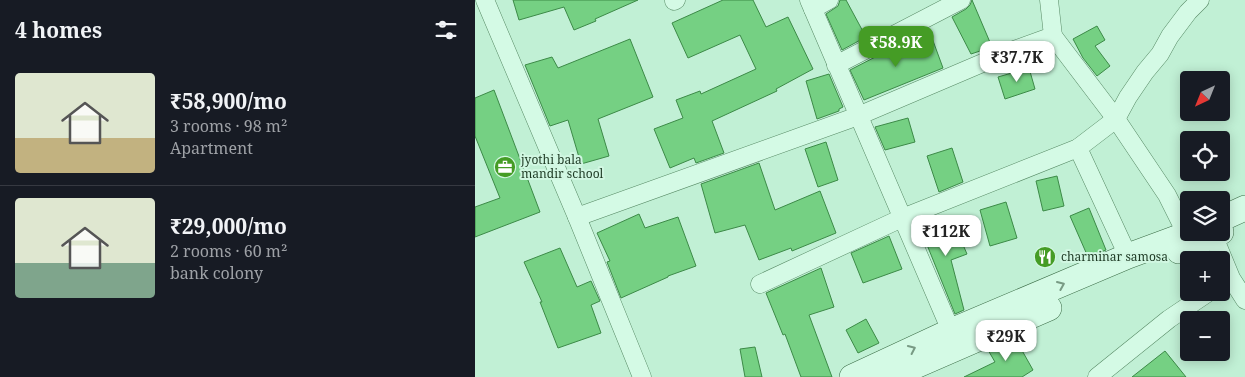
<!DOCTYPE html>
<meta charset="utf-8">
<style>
:root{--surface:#171b24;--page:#20242c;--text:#f1f3f6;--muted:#9ea1a6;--line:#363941;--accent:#459c25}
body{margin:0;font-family:"Noto Serif",serif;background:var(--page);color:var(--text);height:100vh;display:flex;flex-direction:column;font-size:19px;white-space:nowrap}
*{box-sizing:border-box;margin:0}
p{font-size:16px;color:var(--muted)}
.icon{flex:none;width:28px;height:28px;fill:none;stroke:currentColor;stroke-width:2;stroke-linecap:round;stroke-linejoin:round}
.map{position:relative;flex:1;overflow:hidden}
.side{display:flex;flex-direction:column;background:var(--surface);width:475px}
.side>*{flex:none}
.needle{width:32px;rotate:223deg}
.fabs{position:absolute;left:705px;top:71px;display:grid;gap:10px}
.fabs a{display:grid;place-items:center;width:50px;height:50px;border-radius:5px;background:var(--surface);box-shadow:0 2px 12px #0003;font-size:25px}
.price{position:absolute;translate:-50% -42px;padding:0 11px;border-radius:10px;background:#fff;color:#222;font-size:16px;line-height:32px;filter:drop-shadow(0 1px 2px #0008)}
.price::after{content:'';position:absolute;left:50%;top:30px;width:15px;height:11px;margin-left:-8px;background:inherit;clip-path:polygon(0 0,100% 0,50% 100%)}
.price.selected{background:var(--accent);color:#fff}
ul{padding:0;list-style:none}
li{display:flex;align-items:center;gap:15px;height:125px;padding:0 15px}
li+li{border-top:1px solid var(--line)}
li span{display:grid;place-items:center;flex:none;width:140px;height:100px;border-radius:5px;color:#555}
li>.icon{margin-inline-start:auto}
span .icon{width:60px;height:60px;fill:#fffc;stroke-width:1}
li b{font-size:21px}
h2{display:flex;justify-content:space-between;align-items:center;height:60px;padding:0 15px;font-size:21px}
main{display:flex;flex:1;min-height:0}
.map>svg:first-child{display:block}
.building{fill:#75d083;stroke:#3c8a47}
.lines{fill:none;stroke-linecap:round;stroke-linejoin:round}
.street-casing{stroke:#578a65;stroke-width:19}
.secondary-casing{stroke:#3b6c46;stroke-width:26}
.street{stroke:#d4fae5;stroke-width:18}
.secondary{stroke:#d4fae5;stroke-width:25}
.oneway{stroke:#789a84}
.labels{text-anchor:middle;stroke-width:4;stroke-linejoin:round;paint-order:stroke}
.poi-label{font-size:12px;fill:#1d3923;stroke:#d1f7e2;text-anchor:start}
</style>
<main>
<section class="side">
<h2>4 homes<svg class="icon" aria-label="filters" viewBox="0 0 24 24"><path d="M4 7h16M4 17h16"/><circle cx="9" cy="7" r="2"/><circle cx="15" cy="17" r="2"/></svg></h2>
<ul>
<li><span style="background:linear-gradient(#dfe7d0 65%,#c2b280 0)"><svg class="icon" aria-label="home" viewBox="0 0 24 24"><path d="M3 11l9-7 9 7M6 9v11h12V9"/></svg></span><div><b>₹58,900/mo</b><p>3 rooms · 98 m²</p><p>Apartment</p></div></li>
<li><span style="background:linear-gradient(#dfe7d0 65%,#7fa58c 0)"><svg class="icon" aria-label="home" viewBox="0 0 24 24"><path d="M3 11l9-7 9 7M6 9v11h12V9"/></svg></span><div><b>₹29,000/mo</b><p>2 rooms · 60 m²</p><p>bank colony</p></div></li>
</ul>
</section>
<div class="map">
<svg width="770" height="377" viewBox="0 0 770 377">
<rect width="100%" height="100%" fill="#c1f0d5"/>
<g class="building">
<path d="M38,0h125l-43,19 1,2 -22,9 -10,-23 -45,13z"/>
<path d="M248,0h30l13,27 22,-10 25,52 -37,20 1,2 -65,30 12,32 -28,10 -2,-5 -24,10 -16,-39 29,-11 -7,-18 24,-9 1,3 55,-25 -16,-34 -52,23 -16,-35z"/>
<path d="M365,0h6l20,37 -24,13 -16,-36 12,-8z"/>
<path d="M497,0l20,47 -21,7 -19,-37 14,-8 4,-4z"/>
<path d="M622,26l8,14 -10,6 15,20 -13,10 -14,-18 -10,-19z"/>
<path d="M457,38l11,30 -79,32 -14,-30 33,-17z"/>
<path d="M155,39l23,58 -55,22 11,37 -28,8 -13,-44 -18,6 -25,-61 27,-8 6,11z"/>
<path d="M554,68l6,21 -30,10 -7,-22z"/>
<path d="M354,74l14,33 -4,2v2l-22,8 -11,-38z"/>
<path d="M19,90l46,122 -65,25v-30l25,-9 -25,-62v-38z"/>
<path d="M433,118l7,24 -30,8 -10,-23z"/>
<path d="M351,142l12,38 -20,7 -13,-38z"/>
<path d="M477,148l11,34 -24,10 -12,-36z"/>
<path d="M284,163l16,47 45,-19 16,42 -44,18 -1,-3 -32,12 -14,-35 -30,8 -14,-49z"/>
<path d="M582,176l7,30 -21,5 -7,-30z"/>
<path d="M531,202l11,36 -27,8 -10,-36z"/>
<path d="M614,208l17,42 -18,7 -18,-41z"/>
<path d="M164,214l6,14 33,-11 18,49 -28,10v1l-47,21 -14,-36 3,-1 -13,-28z"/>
<path d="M476,217l16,37 -16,6 13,50 -9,4 -34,-84z"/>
<path d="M414,236l13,33 -39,14 -12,-30z"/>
<path d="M85,248l17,39 14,-6 9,20 -9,4 10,28 -43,15 -18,-46h2l-18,-40z"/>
<path d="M346,268l13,39 -25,8 23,62h-31l-16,-43 -2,1 -17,-42z"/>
<path d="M391,319l13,24 -21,10 -12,-23z"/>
<path d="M540,338l18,32 -11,7h-58l31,-15 -7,-12z"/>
<path d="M280,347l7,30h-17l-5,-28z"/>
<path d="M690,351l21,26h-54z"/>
</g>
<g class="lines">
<g class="street-casing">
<g id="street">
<path d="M10,0l92,217 65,160"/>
<path d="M334,0l142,331"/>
<path d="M199,1l2,-1"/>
<path d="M338,9l16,-9"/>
<path d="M578,36l63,83 51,76 20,40"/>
<path d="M361,65l125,-65"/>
<path d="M603,148l50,108"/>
<path d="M102,217l281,-101 148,-63 47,-17 -4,-36"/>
<path d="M737,232l19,46 14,22"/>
<path d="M285,284l142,-66 176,-70 38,-29 12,-22 17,-25 15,-18 10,-18 18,-24 12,-12"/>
<path d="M622,377l72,-58 40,-27"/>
</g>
</g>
<g class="secondary-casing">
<g id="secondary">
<path d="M746,219l24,-11"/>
<path d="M704,251l42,-19"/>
<path d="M377,377l99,-46 177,-75 65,-24"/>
<path d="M415,377l159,-69"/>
</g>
</g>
<use href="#street" class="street"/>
<use href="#secondary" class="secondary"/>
</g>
<defs><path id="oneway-chevron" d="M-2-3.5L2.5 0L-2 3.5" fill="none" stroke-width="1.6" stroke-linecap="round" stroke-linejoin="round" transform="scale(1.25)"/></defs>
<g class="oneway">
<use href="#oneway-chevron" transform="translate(586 285) rotate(-23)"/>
<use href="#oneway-chevron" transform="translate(437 349) rotate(-25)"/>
</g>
<defs>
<g id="office-disc" transform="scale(1.125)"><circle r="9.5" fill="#459c25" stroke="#d1f7e2"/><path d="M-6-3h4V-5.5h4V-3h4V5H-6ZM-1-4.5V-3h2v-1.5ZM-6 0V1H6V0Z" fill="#fff"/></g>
<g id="restaurant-disc" transform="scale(1.125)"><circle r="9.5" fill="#459c25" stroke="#d1f7e2"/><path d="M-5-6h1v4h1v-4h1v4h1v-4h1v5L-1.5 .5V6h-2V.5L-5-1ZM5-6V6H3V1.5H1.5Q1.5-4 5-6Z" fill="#fff"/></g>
</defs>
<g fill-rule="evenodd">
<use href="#office-disc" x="30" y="167"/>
<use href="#restaurant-disc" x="570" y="257"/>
</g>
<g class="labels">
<g class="poi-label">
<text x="46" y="164">jyothi bala<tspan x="46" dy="14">mandir school</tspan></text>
<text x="586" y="261">charminar samosa</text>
</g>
</g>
</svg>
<div class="fabs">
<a><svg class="needle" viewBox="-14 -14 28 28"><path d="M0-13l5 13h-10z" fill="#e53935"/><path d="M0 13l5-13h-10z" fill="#9ea1a6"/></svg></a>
<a><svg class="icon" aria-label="locate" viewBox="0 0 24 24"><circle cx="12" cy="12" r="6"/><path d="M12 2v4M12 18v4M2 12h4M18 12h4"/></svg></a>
<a><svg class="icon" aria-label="layers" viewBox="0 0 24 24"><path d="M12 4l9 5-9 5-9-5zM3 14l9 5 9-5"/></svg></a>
<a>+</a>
<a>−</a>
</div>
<b class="price selected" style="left:421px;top:68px">₹58.9K</b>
<b class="price" style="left:542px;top:83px">₹37.7K</b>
<b class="price" style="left:471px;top:257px">₹112K</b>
<b class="price" style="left:531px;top:362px">₹29K</b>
</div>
</main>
